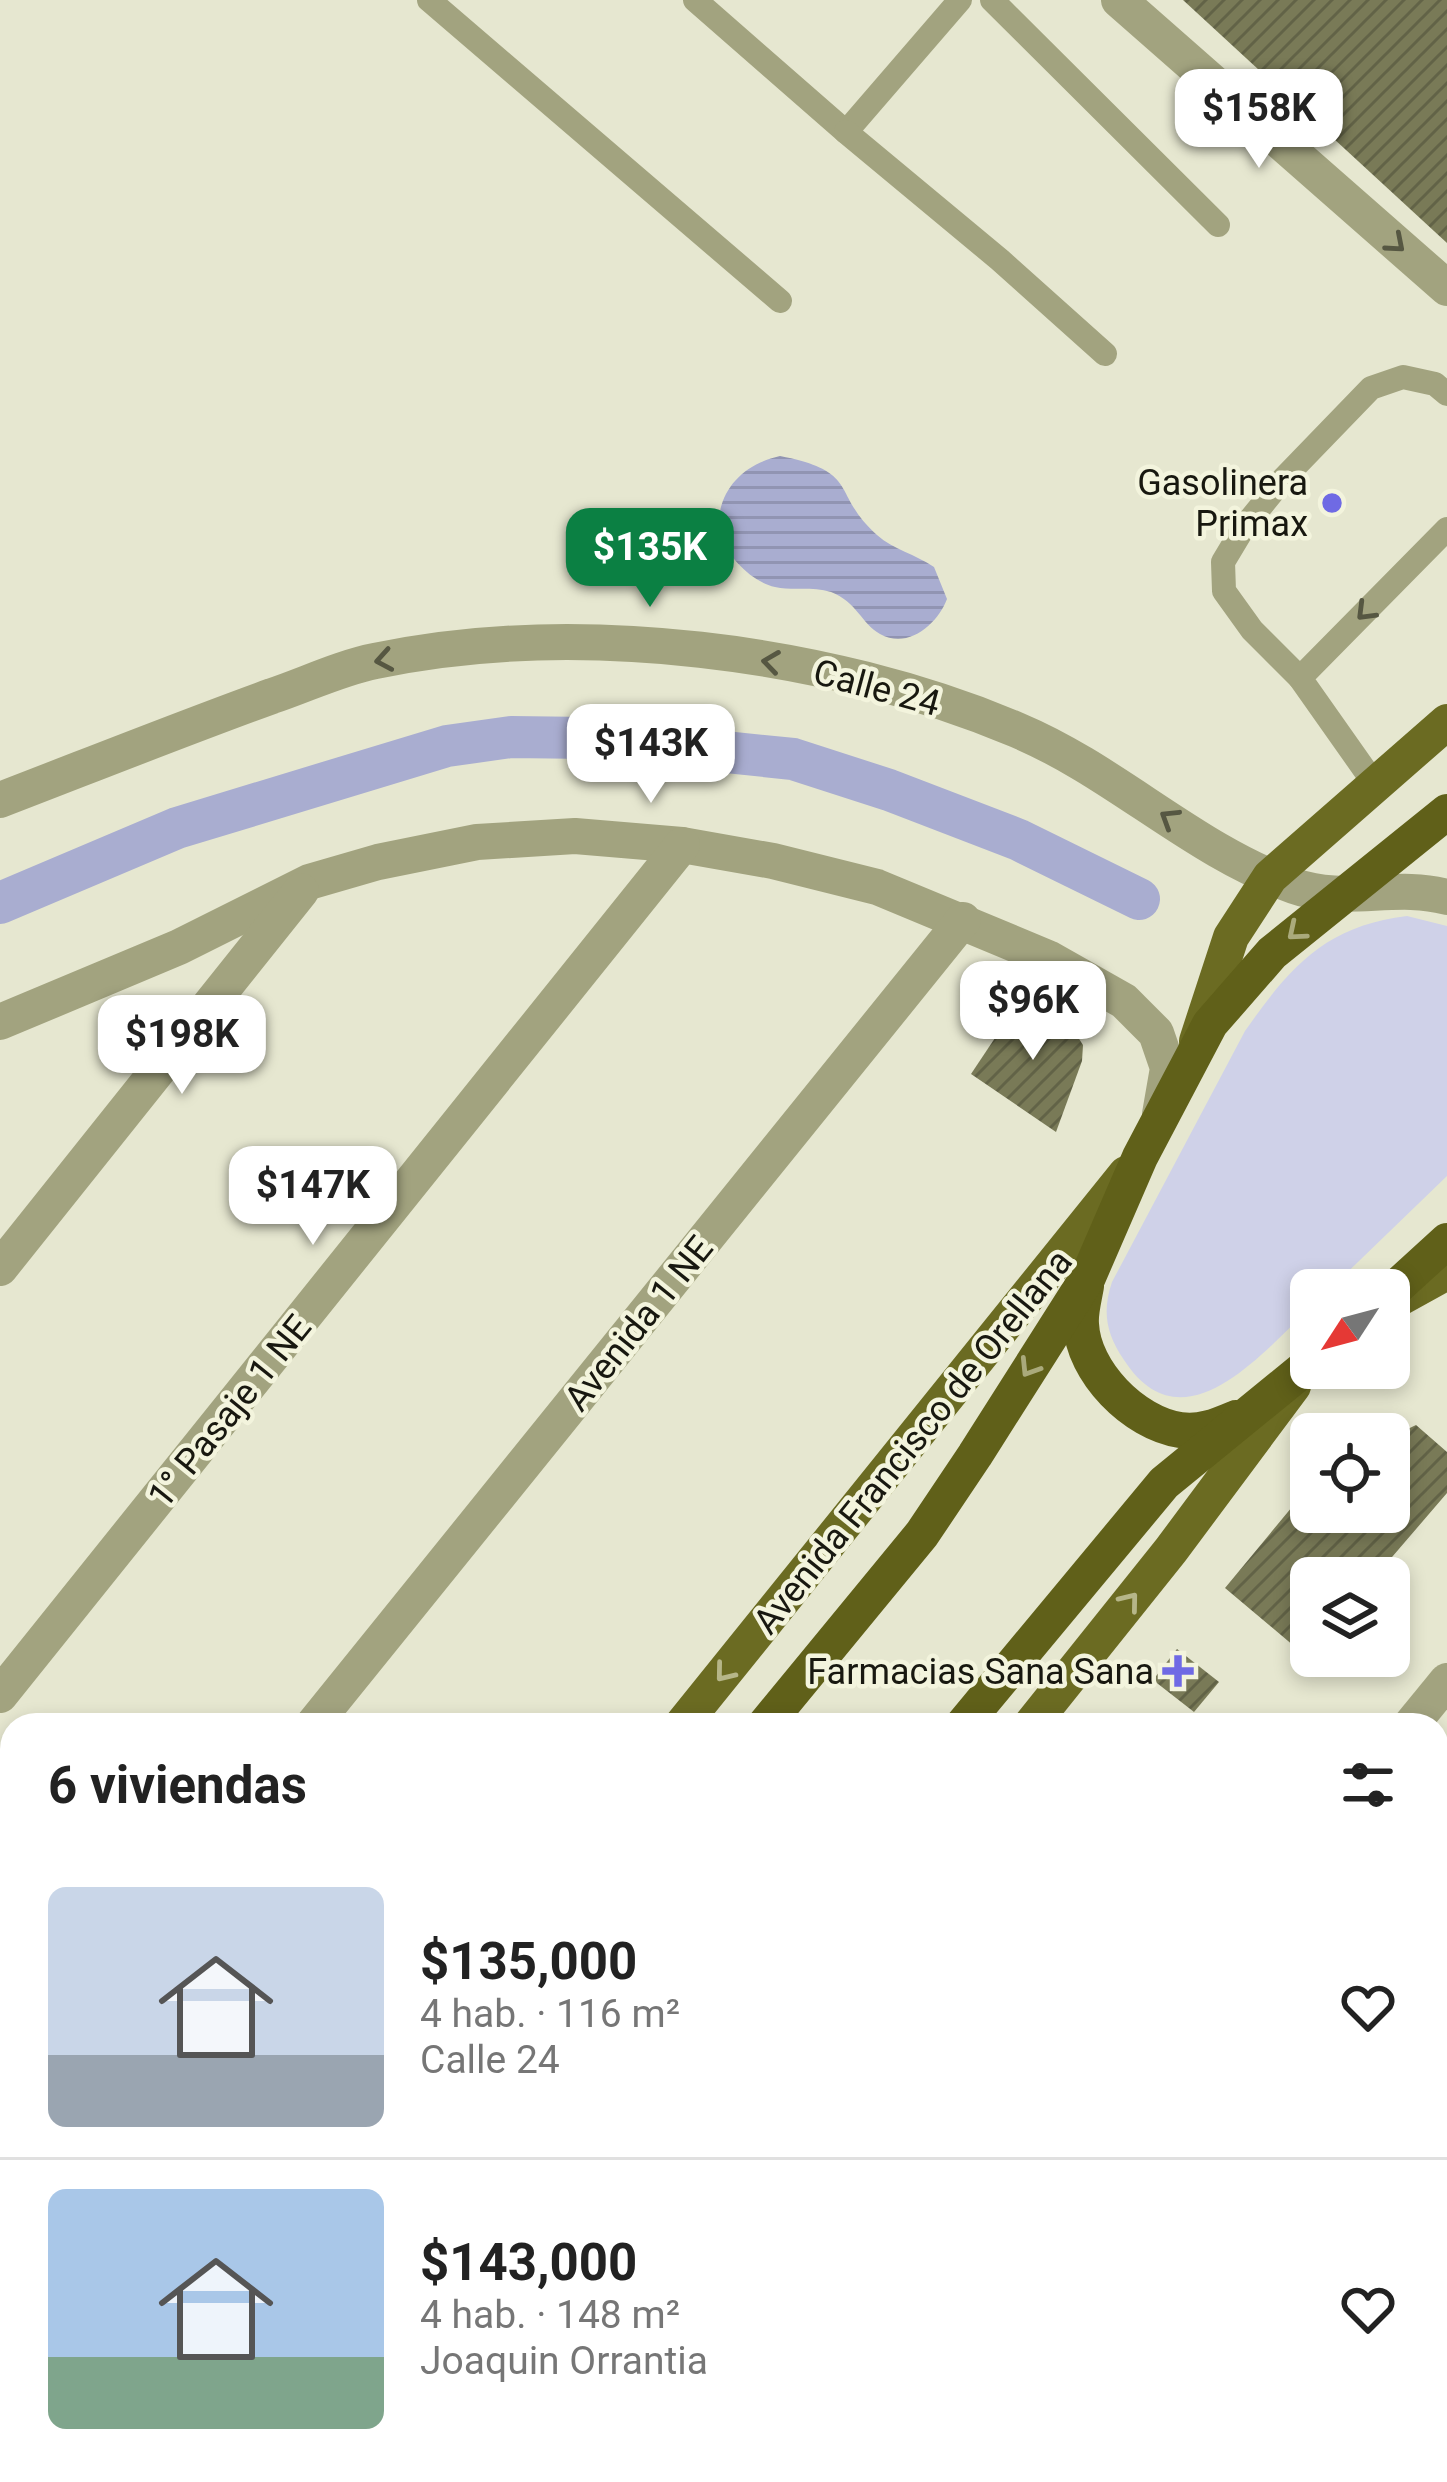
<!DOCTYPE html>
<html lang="es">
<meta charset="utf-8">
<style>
:root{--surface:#fff;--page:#f2f2f2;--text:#222;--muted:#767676;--line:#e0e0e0;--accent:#0b8043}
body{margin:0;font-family:Roboto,sans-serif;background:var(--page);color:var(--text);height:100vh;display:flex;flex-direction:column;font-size:45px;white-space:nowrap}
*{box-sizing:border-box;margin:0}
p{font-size:39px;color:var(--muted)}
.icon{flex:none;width:66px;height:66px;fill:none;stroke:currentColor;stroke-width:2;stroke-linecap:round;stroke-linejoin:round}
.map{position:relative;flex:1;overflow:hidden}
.sheet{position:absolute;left:0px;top:1713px;width:1449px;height:771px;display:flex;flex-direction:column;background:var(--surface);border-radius:36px 36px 0 0;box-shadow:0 6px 18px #0003}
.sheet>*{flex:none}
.needle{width:78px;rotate:234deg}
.tools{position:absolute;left:1290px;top:1269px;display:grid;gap:24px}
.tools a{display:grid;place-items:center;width:120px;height:120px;border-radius:18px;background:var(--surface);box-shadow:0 6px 18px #0003;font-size:60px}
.price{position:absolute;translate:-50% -102px;padding:0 27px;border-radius:24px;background:#fff;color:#222;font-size:39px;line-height:78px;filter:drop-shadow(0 3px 6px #0008)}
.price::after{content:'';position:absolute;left:50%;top:72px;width:36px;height:27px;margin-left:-18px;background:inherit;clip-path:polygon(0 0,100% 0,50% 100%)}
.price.active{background:var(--accent);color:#fff}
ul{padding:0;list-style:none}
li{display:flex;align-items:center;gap:36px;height:300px;padding:0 48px}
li+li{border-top:3px solid var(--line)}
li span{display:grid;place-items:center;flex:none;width:336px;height:240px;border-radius:18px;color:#555}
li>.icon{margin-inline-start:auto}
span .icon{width:144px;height:144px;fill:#fffc;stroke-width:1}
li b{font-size:51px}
h2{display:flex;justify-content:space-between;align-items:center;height:144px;padding:0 48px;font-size:51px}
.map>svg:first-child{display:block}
.green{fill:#cfd1e8}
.water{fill:url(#water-rules)}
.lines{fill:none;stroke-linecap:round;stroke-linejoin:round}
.canal{stroke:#a9add0;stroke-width:42}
.building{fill:url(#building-hatch)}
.service{stroke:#a2a37f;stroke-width:24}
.minor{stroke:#a2a37f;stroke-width:36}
.tertiary{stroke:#a2a37f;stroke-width:36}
.primary{stroke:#6b6b22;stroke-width:36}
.trunk{stroke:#606019;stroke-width:36}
.oneway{stroke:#565742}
.oneway2{stroke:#aaaa7b}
.oneway3{stroke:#b6b689}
.poi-dot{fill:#6f6ae4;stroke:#f3f4dd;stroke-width:4.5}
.labels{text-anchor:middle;stroke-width:9;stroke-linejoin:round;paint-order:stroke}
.poi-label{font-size:36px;fill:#181810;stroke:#f3f4dd;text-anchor:end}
.street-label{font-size:36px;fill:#181810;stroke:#f3f4dd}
</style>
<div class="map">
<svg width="1447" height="2482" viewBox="0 0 1447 2482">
<defs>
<pattern id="water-rules" width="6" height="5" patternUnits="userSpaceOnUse" patternTransform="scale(3)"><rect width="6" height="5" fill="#a9add0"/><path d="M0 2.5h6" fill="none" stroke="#9194b2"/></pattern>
<pattern id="building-hatch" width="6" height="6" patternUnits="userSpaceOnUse" patternTransform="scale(3)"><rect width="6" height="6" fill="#797a57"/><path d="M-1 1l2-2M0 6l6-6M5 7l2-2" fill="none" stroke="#626347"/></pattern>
</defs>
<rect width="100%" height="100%" fill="#e6e7d0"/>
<g class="green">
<path d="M1407,916l40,10v250l-118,114h-18v17c-48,45 -128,144 -187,53 -18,-27 -22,-48 -12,-78l133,-251c45,-64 80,-105 162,-115z"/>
<path d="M12,2139v280l-12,-10v-256z"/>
<path d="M875,2472h283l-8,10h-284z"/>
<path d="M1221,2472h126l12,10h-146z"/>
</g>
<path class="water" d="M780,456c82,16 50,37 97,79 17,15 38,19 57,32l13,32c-9,24 -38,51 -67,35 -19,-11 -23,-32 -49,-42 -19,-6 -39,-1 -56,-5 -25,-6 -44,-29 -56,-49 -5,-43 20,-73 61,-82z"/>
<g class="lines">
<path class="canal" d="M0,903l177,-75 270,-82 64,-9 79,1 203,21 96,31 130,50 120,59"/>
</g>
<g class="building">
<path d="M1183,0h264v243z"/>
<path d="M1023,996l51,35 9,14 -1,16 -26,71 -85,-58z"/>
<path d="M1416,1425l31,27v41l-73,85h-63v74l-4,5 -82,-69 86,-104v28h78v-74z"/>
<path d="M1177,1649l42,33 -25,30 -41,-32z"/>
</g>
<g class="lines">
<g class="service">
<path d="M429,0l351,301"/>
<path d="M695,0l151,132 114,-132"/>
<path d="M992,0l226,225"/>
<path d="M846,132l154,128 105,94"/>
<path d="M1300,678l-48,-48 -28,-39 -1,-29 21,-35 40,-49 87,-90 32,-11 32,7 12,10"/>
<path d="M1374,783l-74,-105 147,-149"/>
</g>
<g class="minor">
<path d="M1119,0l328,288"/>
<path d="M0,1022l179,-75 130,-65 69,-20 99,-20 98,-6 107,9 91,16 104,26 171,71 76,43 32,32 12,35 -8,46"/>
<path d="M0,1268l301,-377"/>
<path d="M0,1695l682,-850"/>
<path d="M313,1725l650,-805"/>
<path d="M1411,1725l36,-44"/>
<path d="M0,2112l12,-15"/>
<path d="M1437,2141l10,-12"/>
<path d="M789,2482l8,-10"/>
<path d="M1160,2482l8,-10"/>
</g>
<path class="tertiary" d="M0,800c91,-35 181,-71 272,-104 33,-11 68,-28 103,-35 201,-42 453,-11 642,69 98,41 177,121 277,156 50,18 103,-3 153,11"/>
<g class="primary">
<path d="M1197,1041l34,-104 39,-60 177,-155"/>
<path d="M1389,1304l58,-32"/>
<path d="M682,1725l444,-551"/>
<path d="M1031,1725l140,-175 122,-164"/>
<path d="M73,2482l8,-10"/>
<path d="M426,2482l8,-10"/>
</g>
<g class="trunk">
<path d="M1086,1286c-2,12 -6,26 -5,38 2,48 53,99 99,106 21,3 37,-4 56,-12"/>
<path d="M1389,1294l58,-53"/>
<path d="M765,1725l157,-191 53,-79 113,-178 52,-120 70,-133 62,-71 175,-141"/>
<path d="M963,1725l201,-242 147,-120"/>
<path d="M144,2482l9,-10"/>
<path d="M344,2482l8,-10"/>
</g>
</g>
<defs><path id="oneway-chevron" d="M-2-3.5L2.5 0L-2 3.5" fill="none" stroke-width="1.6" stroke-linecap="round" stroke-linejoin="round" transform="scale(3)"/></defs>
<g class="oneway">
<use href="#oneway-chevron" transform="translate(1396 244) rotate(41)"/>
<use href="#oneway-chevron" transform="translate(1365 612) rotate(135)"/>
<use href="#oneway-chevron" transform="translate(384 660) rotate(170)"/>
<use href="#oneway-chevron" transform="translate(771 662) rotate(-172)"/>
<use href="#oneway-chevron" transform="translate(1169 818) rotate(-148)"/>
</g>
<g class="oneway2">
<use href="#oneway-chevron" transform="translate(1296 932) rotate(140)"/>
<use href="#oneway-chevron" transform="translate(1029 1368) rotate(122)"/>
</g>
<g class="oneway3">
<use href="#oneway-chevron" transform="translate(1130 1601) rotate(-51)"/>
<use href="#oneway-chevron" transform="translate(724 1673) rotate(129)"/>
</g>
<g class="poi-dot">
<circle cx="1332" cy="503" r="12"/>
<path d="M1172 1653h12v12h12v12h-12v12h-12v-12h-12v-12h12z"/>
</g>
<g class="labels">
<g class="poi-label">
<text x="1308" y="495">Gasolinera<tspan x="1308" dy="41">Primax</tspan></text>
<text x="1154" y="1684">Farmacias Sana Sana</text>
</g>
<g class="street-label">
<text transform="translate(877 687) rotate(15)" y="13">Calle 24</text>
<text transform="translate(638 1323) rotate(-51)" y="13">Avenida 1 NE</text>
<text transform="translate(229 1411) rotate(-51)" y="13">1° Pasaje 1 NE</text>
<text transform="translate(912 1441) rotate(-51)" y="13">Avenida Francisco de Orellana</text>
</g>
</g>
</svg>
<div class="tools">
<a><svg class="needle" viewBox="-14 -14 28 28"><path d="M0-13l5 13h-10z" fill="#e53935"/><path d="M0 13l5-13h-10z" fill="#767676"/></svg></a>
<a><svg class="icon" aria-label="locate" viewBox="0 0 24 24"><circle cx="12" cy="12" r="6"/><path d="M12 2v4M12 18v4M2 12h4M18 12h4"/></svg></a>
<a><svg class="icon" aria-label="layers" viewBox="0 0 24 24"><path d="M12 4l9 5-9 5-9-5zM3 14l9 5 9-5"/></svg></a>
</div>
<b class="price" style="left:1259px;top:171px">$158K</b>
<b class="price active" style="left:650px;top:610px">$135K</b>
<b class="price" style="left:651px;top:806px">$143K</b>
<b class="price" style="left:1033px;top:1063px">$96K</b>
<b class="price" style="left:182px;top:1097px">$198K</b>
<b class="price" style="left:313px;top:1248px">$147K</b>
<section class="sheet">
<h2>6 viviendas<svg class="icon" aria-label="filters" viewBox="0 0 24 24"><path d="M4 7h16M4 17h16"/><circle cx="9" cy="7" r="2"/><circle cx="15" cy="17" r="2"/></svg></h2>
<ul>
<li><span style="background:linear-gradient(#c9d6e8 70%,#9aa5b1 0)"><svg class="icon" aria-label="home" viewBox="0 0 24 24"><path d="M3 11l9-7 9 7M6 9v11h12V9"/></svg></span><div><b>$135,000</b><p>4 hab. · 116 m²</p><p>Calle 24</p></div><svg class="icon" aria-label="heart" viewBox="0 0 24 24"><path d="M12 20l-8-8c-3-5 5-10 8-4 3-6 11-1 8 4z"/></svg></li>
<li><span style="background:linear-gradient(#a9c7e8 70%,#7fa58c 0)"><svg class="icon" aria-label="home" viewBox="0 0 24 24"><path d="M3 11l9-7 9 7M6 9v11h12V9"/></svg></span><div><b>$143,000</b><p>4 hab. · 148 m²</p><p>Joaquin Orrantia</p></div><svg class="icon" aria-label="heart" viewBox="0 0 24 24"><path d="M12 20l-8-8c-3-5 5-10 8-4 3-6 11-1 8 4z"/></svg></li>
</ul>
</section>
</div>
